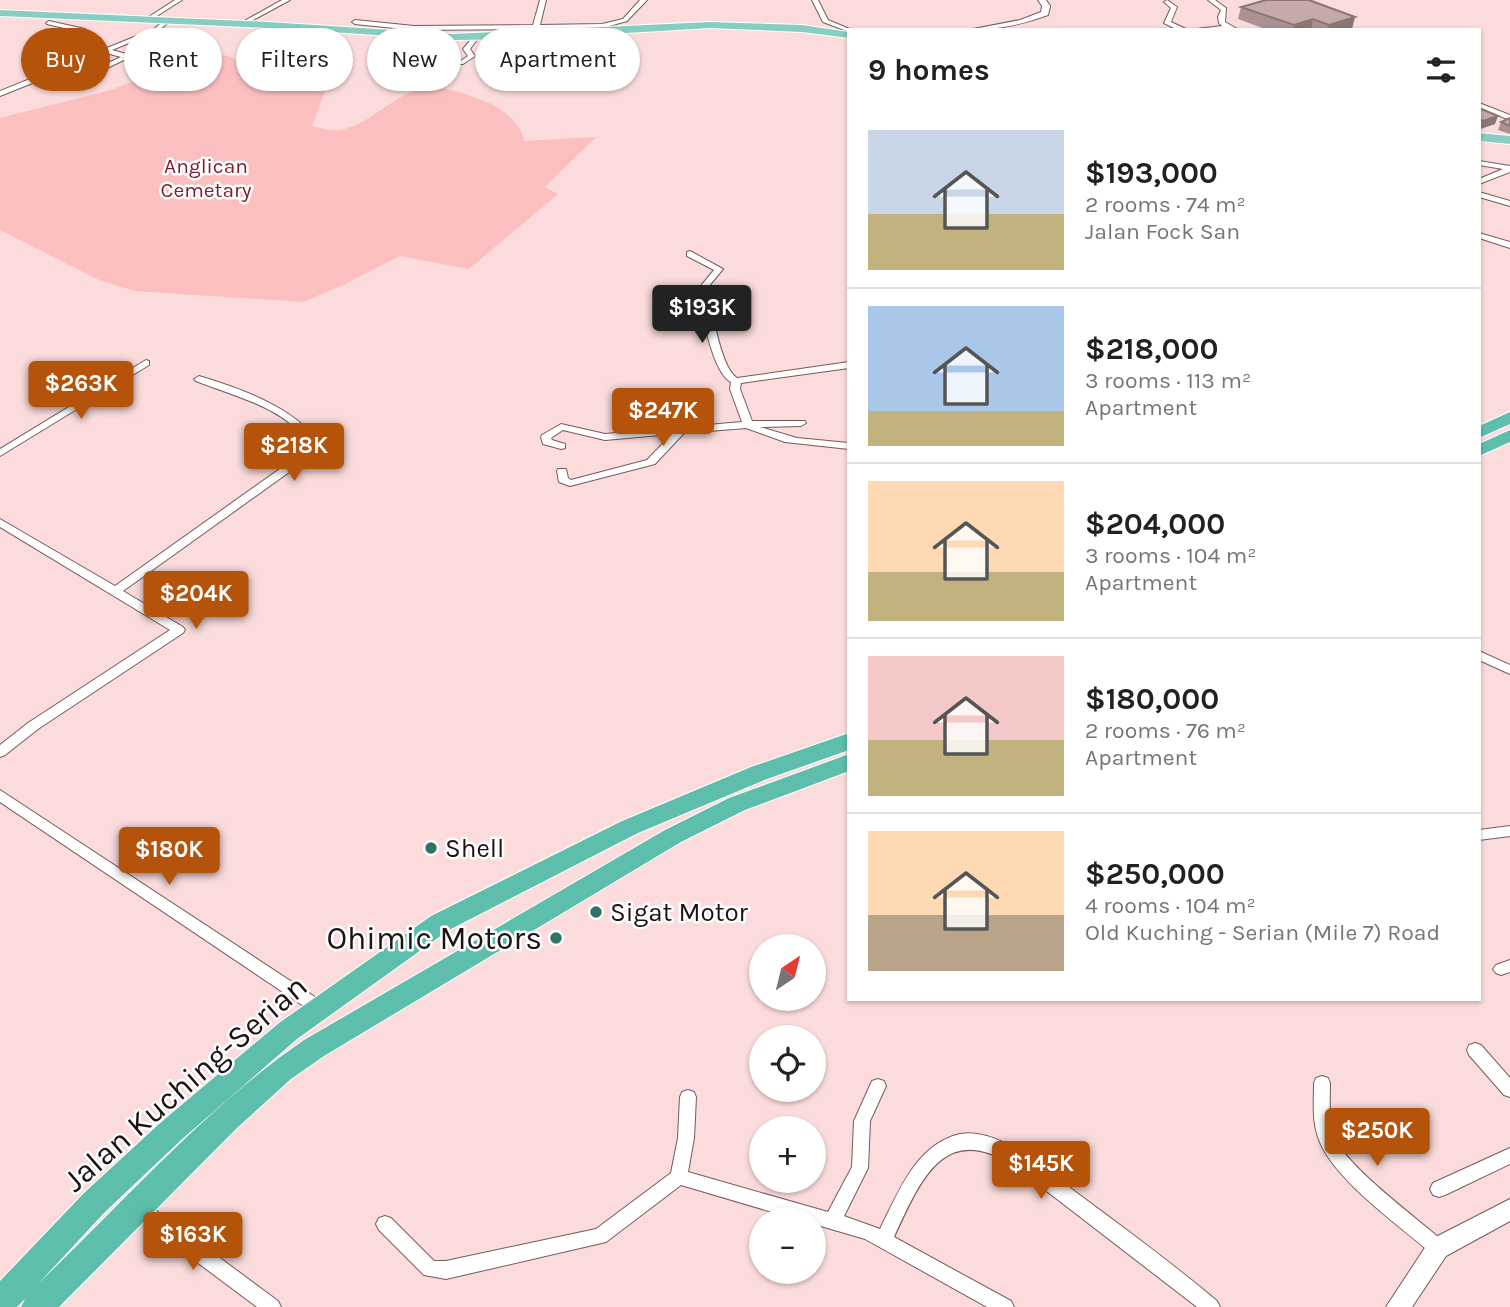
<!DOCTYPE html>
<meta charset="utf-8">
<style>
:root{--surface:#fff;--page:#f2f2f2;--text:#202124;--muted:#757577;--line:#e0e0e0;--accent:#b45309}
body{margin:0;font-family:Karla,sans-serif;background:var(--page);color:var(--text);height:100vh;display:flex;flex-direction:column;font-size:26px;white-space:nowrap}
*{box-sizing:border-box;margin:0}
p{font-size:23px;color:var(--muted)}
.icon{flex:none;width:38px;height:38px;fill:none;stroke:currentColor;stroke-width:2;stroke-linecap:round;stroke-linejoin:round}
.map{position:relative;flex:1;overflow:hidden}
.drawer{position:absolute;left:847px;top:28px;width:634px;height:973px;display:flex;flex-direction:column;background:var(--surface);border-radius:0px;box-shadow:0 2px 5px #0004}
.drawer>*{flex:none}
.hud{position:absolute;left:21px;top:28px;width:665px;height:63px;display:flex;gap:14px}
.needle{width:46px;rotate:35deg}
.controls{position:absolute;left:749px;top:934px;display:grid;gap:14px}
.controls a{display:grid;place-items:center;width:77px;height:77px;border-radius:50%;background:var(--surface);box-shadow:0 2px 5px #0004;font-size:35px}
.price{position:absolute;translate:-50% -60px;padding:0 16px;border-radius:7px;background:var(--accent);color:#fff;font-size:23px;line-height:46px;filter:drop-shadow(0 2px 4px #0008)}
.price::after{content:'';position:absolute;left:50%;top:42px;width:21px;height:16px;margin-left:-10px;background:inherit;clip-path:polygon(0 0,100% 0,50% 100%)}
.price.current{background:#222;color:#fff}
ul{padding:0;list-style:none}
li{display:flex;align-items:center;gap:21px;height:175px;padding:0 21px}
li+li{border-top:2px solid var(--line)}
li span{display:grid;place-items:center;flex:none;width:196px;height:140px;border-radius:0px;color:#555}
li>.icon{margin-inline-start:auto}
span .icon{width:84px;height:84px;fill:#fffc;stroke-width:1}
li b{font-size:30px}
h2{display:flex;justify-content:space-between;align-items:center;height:84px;padding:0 21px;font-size:30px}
.tag{padding:0 24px;border-radius:32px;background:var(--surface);box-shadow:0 2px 5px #0004;font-size:24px;line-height:63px}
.tag.current{background:var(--accent);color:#fff}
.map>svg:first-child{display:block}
.green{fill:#fbbfc0}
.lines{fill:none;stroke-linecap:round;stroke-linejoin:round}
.minor-casing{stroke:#765b5b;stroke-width:2}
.tertiary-casing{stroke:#765b5b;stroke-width:2}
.primary-casing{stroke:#fff;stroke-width:2}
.trunk-casing{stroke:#fff;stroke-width:2}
.minor{fill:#fff;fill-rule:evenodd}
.tertiary{fill:#fff;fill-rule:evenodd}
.primary{fill:#86cec1;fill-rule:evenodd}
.trunk{fill:#5ebeac;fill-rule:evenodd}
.wall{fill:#ab9191}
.shaded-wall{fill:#8b7676}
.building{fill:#c7a9a9;stroke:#8b7676;stroke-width:2}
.poi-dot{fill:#307467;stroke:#fff;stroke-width:2.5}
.labels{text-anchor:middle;stroke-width:5;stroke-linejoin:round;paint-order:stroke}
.far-park-label{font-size:21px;fill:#7f1c2c;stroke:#fff}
.poi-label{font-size:26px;fill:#1d1313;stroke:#fff;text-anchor:start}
.near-poi-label{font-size:32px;fill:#1d1313;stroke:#fff;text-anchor:end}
.near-street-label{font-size:32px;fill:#1d1313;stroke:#fff}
</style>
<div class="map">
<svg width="1510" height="1307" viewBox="0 0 1510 1307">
<rect width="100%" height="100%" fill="#fbdbdb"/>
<path class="green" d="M208,52l20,4 56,25 27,-22 37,3 -21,24 -15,40c8,2 19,5 27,4 35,-5 56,-41 92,-42 20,-1 40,8 58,15 14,6 33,22 35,38l72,-4 -51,50 13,7 -89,75 -69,-13 -57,29 -40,17 -168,-11 -36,-11 -99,-50v-112l111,-28z"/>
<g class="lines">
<g class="minor-casing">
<g id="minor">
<path d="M175,0h7l-33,21 -5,-1z"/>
<path d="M282,0h8l-46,25 -5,-1z"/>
<path d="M540,0h6l-6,25 62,-1 21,-5 17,-19h7l-20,21 -25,7 -63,1 -3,5 -2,1 -3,-2 1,-4 -118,1 -59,-6 -3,-2 3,-2 59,6 119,-1z"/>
<path d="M812,0h6l10,20 24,10 -5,1 -24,-9z"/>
<path d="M1208,0h7l11,8 -1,14 14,8h-61l-14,-7 7,-15 -7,-6 3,-2 10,7 -6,15 17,8 34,-4 -3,-3 -1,-6 3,-7z"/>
<path d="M165,20l5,1 -12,10 -46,19 18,5v2l-64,31 -31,-6 -35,14v-5l154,-62zM106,53l15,4 -59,27 -20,-5z"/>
<path d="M49,21l36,8 10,9c-5,11 -16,21 -28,21v-2l18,-11 3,-8 -7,-6 -34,-8 -1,-1z"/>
<path d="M566,32l3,2c-12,23 -37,30 -60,38l-6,-1 44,-20z"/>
<path d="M474,36l5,1 -9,12 5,7 -12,8h-4v-2l9,-6 -5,-7z"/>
<path d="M1479,103l31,12v5l-31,-12z"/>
<path d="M1479,161l31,5v6l-31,12v-5l24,-10 -24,-4z"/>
<path d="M1479,192l31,9v5l-31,-9z"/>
<path d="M1479,233l31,9v6l-31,-10z"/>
<path d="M690,251l33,18 -15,18 1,6c3,19 12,75 28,85l112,-16v6l-108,15 -1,6 12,32h53l1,2 -5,3 -41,1 37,11 52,5v6l-64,-7 -39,-14 -62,5 -29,31 -85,22 -11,-4 -2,-11 1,-2h8l2,9 3,2 76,-20 25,-26 -67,6 -42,-10 -12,8 1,2 13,4v4l-4,1 -18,-5 -2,-7 1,-2 19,-11 44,10 137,-12 -12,-33 1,-7c-19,-10 -31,-74 -31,-95l14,-17 -27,-14v-4z"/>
<path d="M146,360l3,1v4l-149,91v-7z"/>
<path d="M199,376c40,12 95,31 119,66l-12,18 -183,131 60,36 2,3 -2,3 -145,96 -33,26 -5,2v-12l28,-22 142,-93 -170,-103v-8l115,67 183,-130 10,-14c-24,-35 -75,-46 -112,-61l-2,-2z"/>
<path d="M1479,651l31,14v9l-31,-14z"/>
<path d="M0,790l324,213 3,5 -3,5 -5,2 -5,-2 -314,-211z"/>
<path d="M1510,826v10l-31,4v-10z"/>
<path d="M1510,960v12l-9,3 -5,-2 -3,-4 3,-4z"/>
<path d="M1475,1043l6,2 29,33v19l-6,-2 -35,-40 -2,-5 2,-5z"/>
<path d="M1322,1076l6,2 2,5c0,17 -2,38 4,54 14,31 83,81 110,105l3,6 -3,6 -6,2 -6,-2c-33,-29 -101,-76 -114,-117 -6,-17 -4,-36 -4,-54l2,-5z"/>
<path d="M878,1079l6,2 2,5 -16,35 -2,47 -24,48 36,13c18,-36 36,-85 80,-95 16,-3 33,3 47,10 25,12 47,32 70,49 47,35 95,70 140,108l3,6h-23l-183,-141c-70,-46 -94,15 -120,71l117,64 3,6h-27l-122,-68 -51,-15v-4h-15l-118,-35 -75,57 -160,37 -22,-4 -45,-45 -3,-6 3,-6 6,-2 6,2 43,43h12l150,-32 75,-56 7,-35 2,-41 2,-5 6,-2 6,2 2,5 -2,41 -6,34 140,40 24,-45 2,-46 18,-40z"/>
<path d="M1510,1148v16l-65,31 -6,2 -6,-2 -3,-6 3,-6z"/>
<path d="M137,1199l6,2 135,100 3,6h-24l-126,-94 -3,-6 3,-6z"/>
</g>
</g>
<g class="tertiary-casing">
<g id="tertiary">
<path d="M1038,0h8l4,6 -2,9c-27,10 -52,15 -80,15l52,-10 21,-8 1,-6z"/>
<path d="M1510,1199v22l-64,35 -34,51h-26l44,-67z"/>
</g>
</g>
<g class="primary-casing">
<g id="primary">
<path d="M0,10l269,12 184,12 257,-12 92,3 47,7v6l-47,-6 -92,-4 -183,11 -74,1 -184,-12 -269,-12z"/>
<path d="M1479,133l31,3v8l-31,-3z"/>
</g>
</g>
<g class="trunk-casing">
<g id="trunk">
<path d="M1510,412v12l-31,14v-12z"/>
<path d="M1510,430v12l-31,14v-12z"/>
<path d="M849,733v17l-82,29 -129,54 -189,97 -152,109 -117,102 -76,72 -65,70c84,-81 170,-178 265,-243l361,-210 64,-32 120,-44v17l-104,39 -64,32 -357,214 -33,23 -54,49 -178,179h-38l4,-8 -8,8h-17v-26l84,-88 76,-70 119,-100 152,-107 191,-95 129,-54z"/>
</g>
</g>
<use href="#minor" class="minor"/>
<use href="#tertiary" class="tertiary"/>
<use href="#primary" class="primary"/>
<use href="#trunk" class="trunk"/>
</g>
<g class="wall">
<path d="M1312,1l40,28 -84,1 -30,-11 3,-12z"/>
<path d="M1479,108l16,16 -15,5 -1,-1z"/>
<path d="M1510,118v16l-12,-4 3,-8z"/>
</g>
<g class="shaded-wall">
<path d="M1355,17l-3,12 -24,1 1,-5z"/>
<path d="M1313,19l-2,11h-18l1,-5z"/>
<path d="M1498,116l-3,8 -15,5 3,-8z"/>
</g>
<g class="building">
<path d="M1266,0h43l46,17 -26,8 -16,-6 -19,6 -53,-18z"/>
<path d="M1479,108l19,8 -15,5 -4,-2z"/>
<path d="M1510,118v8l-9,-4z"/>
</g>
<g class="poi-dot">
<circle cx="431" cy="848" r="7"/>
<circle cx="596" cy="912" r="7"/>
<circle cx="556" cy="938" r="7"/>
</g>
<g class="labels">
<g class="far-park-label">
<text x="206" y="173">Anglican<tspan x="206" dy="24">Cemetary</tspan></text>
</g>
<g class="poi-label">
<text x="445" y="857">Shell</text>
<text x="610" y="921">Sigat Motor</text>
</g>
<g class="near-poi-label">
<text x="542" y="949">Ohimic Motors</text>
</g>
<g class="near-street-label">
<text transform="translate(185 1083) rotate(-41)" y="11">Jalan Kuching-Serian</text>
</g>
</g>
</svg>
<div class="controls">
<a><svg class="needle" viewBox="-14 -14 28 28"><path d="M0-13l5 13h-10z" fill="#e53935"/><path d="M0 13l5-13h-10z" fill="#757577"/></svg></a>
<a><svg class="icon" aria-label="locate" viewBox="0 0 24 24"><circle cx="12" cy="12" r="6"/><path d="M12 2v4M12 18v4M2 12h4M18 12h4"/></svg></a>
<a>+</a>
<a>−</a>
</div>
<b class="price current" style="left:702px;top:345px">$193K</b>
<b class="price" style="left:81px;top:421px">$263K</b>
<b class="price" style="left:663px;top:448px">$247K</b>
<b class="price" style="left:294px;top:483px">$218K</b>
<b class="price" style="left:196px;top:631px">$204K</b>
<b class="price" style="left:169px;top:887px">$180K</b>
<b class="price" style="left:1377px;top:1168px">$250K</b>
<b class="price" style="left:1041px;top:1201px">$145K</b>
<b class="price" style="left:193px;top:1272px">$163K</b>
<div class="hud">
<a class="tag current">Buy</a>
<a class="tag">Rent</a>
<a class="tag">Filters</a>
<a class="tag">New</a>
<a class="tag">Apartment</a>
</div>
<section class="drawer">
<h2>9 homes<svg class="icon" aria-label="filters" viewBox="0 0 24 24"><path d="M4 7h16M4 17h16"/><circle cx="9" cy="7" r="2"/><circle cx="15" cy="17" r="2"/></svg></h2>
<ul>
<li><span style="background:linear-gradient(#c9d6e8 60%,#c2b280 0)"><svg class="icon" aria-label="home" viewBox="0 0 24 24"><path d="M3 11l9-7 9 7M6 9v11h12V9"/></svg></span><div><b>$193,000</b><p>2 rooms · 74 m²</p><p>Jalan Fock San</p></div></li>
<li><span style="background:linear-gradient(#a9c7e8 75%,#c2b280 0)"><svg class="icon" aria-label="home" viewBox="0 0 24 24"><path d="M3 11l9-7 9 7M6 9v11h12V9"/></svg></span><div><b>$218,000</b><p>3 rooms · 113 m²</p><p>Apartment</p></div></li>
<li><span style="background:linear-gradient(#ffd9b3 65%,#c2b280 0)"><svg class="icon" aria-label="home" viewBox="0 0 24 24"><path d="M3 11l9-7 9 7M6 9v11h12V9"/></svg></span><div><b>$204,000</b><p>3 rooms · 104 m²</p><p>Apartment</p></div></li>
<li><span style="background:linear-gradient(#f6c9c9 60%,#c2b280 0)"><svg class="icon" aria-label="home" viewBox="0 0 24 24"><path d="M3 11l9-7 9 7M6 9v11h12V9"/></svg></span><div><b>$180,000</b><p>2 rooms · 76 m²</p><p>Apartment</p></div></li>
<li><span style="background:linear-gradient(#ffd9b3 60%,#b9a48a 0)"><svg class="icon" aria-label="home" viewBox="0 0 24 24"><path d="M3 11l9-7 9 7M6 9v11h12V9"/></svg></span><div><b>$250,000</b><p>4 rooms · 104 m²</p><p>Old Kuching - Serian (Mile 7) Road</p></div></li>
</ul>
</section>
</div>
